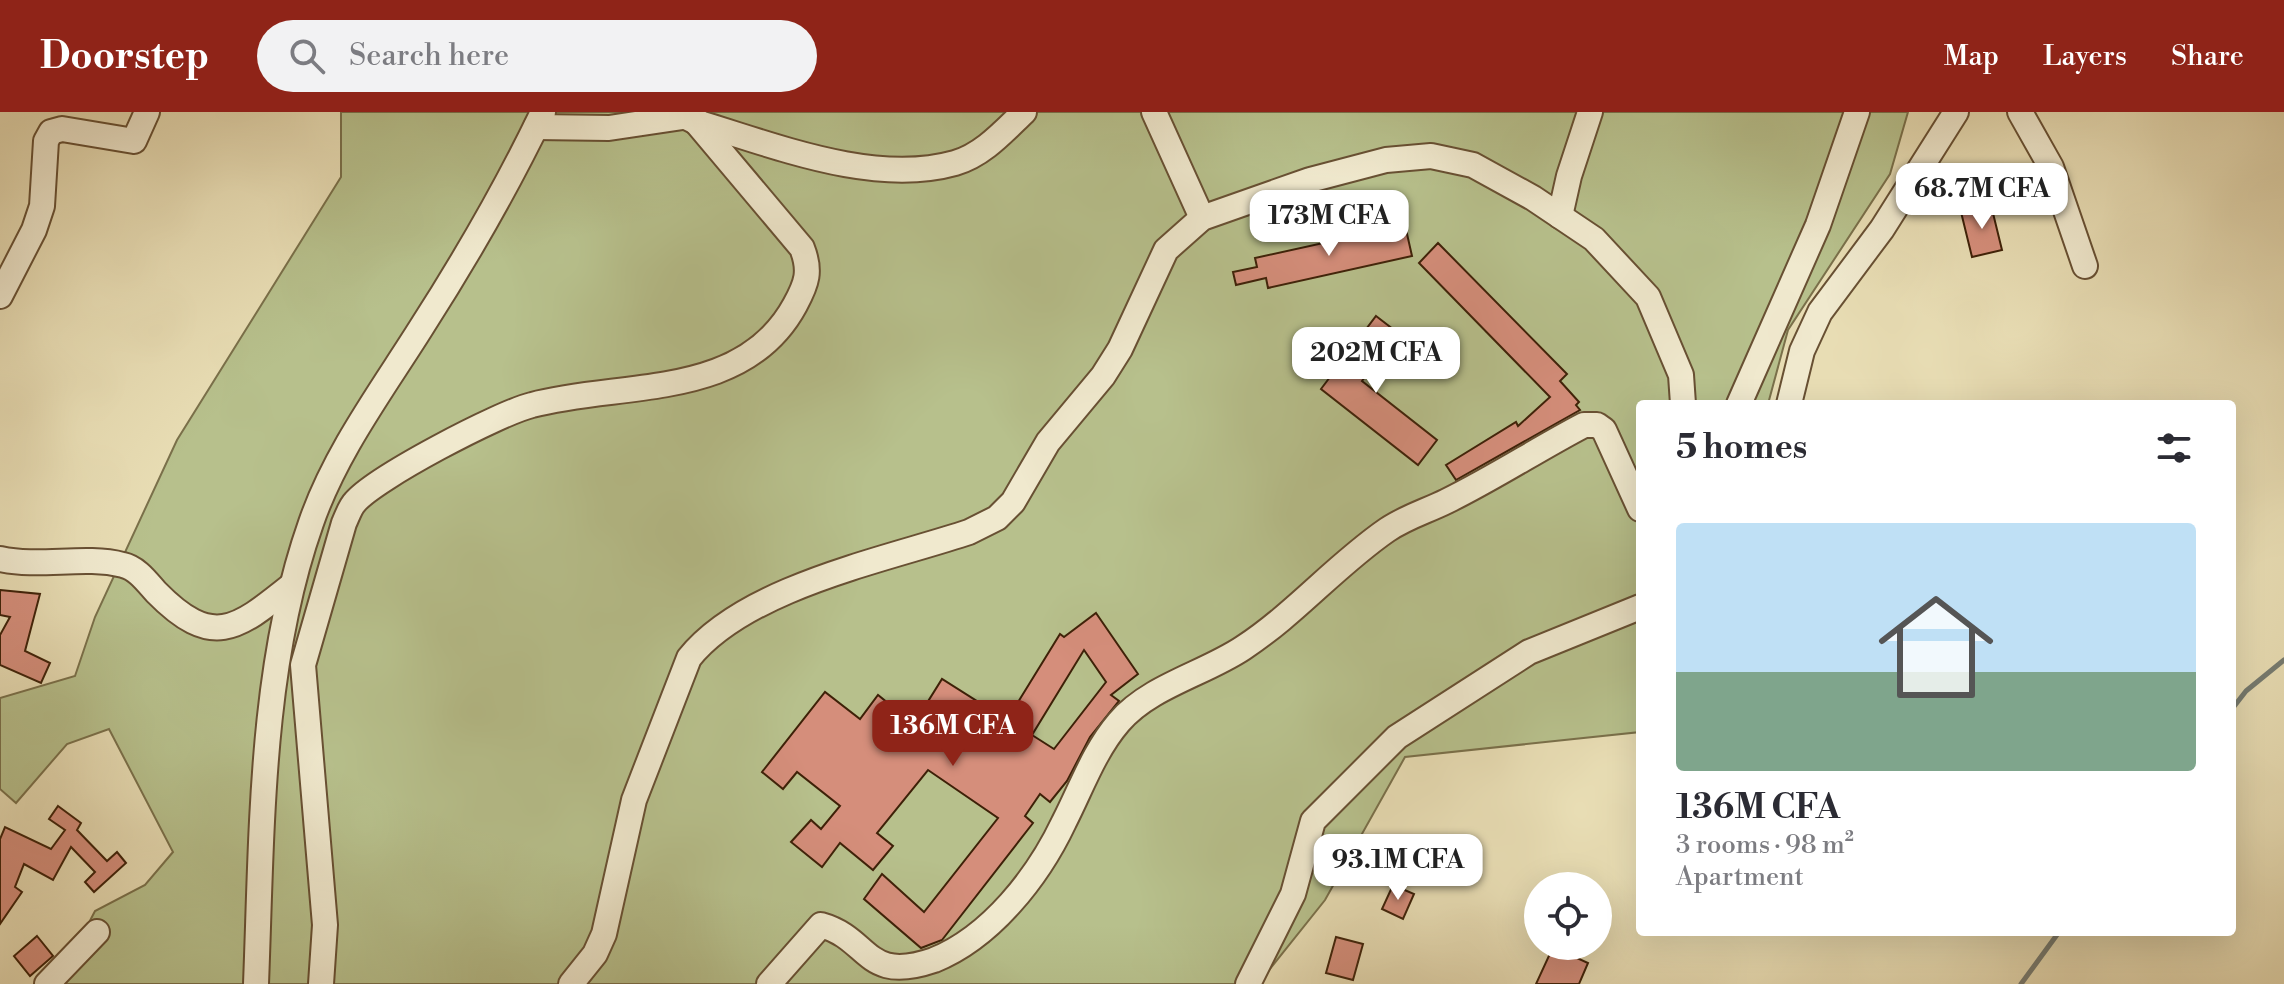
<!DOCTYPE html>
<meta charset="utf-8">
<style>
:root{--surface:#fff;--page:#f2f2f3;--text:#2b2b33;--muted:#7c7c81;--accent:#8f2418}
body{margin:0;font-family:"Libre Bodoni",serif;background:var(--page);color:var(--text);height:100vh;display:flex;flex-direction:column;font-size:30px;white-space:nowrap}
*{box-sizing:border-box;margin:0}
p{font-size:26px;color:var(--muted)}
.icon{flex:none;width:44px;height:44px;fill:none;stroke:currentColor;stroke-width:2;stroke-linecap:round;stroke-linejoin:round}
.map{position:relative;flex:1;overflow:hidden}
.details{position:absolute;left:1636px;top:288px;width:600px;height:536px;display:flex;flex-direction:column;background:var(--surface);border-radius:8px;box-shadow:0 8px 32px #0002}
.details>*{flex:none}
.tools{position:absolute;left:1524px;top:760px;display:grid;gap:16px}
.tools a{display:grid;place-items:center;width:88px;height:88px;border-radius:50%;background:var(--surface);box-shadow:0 8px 32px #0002;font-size:40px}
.price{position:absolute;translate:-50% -68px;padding:0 18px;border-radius:16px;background:#fff;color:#222;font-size:26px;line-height:52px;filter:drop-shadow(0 2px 4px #0008)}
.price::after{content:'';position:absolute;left:50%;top:48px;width:24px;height:18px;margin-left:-12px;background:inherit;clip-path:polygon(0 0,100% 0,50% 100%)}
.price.current{background:var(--accent);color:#fff}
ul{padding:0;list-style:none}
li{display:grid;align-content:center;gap:16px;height:424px;padding:0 40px}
li span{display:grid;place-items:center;height:248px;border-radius:8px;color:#555}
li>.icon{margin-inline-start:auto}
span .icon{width:144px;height:144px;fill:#fffc;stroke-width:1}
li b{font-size:34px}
h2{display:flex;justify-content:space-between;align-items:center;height:96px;padding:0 40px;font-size:34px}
header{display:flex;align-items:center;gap:48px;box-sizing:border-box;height:112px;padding:0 40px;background:var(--accent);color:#fff}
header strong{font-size:38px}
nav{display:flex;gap:44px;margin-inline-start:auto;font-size:28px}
.search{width:560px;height:72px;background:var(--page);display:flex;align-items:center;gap:20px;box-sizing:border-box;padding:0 28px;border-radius:44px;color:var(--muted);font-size:30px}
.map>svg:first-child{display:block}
.green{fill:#b7c08c;stroke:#7a704a;stroke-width:2}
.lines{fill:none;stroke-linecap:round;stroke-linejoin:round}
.stream{stroke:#767c72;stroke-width:5}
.building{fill:#d58e7b;stroke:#3e2108;stroke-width:2;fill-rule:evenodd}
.minor-casing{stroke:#685033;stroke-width:28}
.minor{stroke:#f0e9ce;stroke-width:24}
</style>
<header>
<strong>Doorstep</strong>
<div class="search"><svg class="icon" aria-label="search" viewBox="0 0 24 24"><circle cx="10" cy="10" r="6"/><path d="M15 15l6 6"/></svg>Search here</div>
<nav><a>Map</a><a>Layers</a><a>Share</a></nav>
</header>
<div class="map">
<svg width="2284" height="872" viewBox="0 0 2284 872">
<rect width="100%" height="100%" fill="#e8ddb4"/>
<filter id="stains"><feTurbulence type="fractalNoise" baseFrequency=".0025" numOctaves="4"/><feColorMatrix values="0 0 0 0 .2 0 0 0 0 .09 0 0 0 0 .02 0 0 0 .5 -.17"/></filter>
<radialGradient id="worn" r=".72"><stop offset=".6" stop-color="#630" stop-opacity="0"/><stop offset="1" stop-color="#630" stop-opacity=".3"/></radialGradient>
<path class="green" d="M341,0h1567l-18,62 -102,156 -20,74h-128v328l-235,25 -80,143 -67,84h-1201l38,-73 50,-26 28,-33 -64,-123 -42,15 -51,59 -16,-14v-91l75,-22 20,-59 82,-177 164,-263z"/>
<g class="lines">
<g class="stream">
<path d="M2232,597l14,-18 38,-31"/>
<path d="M2021,872l38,-52"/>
</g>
</g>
<g class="building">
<path d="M1991,93l11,45 -30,7 -11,-45z"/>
<path d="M1405,113l7,31 -144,32 -2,-10 -30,7 -3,-13 24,-5 -2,-9z"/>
<path d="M1438,131l129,131 -7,7 19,21 -3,3 4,5 -124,70 -10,-15 70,-43 2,4 32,-29 -131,-134z"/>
<path d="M1376,204l22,17 -36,48 75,59 -19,25 -97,-76z"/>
<path d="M0,478l40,4 -15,57 25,12 -9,20 -41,-18v-30l10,-18 -10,-2z"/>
<path d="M1096,501l42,61 -27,21 8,6 -29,36 -23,44 -17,21 -10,-8 -15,22 8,7 -91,117 -21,8 -57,-49 18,-25 42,38 74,-94 -70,-48 -51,63 16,13 -20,24 -33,-27 -18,24 -31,-25 20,-22 10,9 19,-23 -43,-34 -14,17 -21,-17 63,-80 35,27 18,-24 68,55 17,-25 -36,-22 15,-24 65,41 53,-86 4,3zM1084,538l22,32 -52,67 -22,-14z"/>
<path d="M58,694l23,17 -4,7 30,31 10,-9 9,11 -32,29 -9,-10 10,-10 -24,-25 -18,33 -29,-16 -9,23 7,5 -22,32v-85l5,-12 46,22 14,-19 -16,-11z"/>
<path d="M1393,773l21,9 -11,25 -21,-10z"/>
<path d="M37,824l16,20 -23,20 -16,-20z"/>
<path d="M1336,825l27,7 -10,36 -27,-7z"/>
<path d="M1553,835l35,16 -9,21h-43z"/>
</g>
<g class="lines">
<g class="minor-casing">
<g id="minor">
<path d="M676,0l20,10c78,23 177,64 259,41 28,-8 49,-32 69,-51"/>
<path d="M1154,0l48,106"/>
<path d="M2020,0l31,55 34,99"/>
<path d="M536,15l73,1 74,-11"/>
<path d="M1560,104l9,-40 21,-64"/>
<path d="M0,184l34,-66 8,-24 4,-65 5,-9 11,-3 72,12 13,-29"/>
<path d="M1739,292l79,-179 39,-113"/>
<path d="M1789,292l13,-53 18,-39 62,-83 74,-117"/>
<path d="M0,447c40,9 84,-4 123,6 14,3 24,17 33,27 57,58 81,37 136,-7"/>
<path d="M47,872l50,-52"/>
<path d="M256,872c6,-151 4,-317 55,-461 24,-70 71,-133 110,-195 45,-70 86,-141 122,-216"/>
<path d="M321,872l4,-59 -22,-260 41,-142c3,-6 6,-16 11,-21 20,-24 144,-89 177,-97 90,-24 211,-4 263,-100 12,-22 16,-34 7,-57l-106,-126 -3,-10"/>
<path d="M571,872l24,-30 9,-20 30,-134 55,-142c57,-71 196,-98 280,-126l28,-14 16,-16 35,-60 55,-66 17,-27 46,-99 36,-32 108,-38 76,-20 45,-4 42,9 60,33 61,41 54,58 33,78 2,29"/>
<path d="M769,872l52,-59c50,14 43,59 113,35 57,-23 104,-83 130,-138 17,-33 30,-71 55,-100 31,-36 85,-48 124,-74 52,-34 93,-83 144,-118 19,-13 40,-19 60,-29 47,-23 91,-52 137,-76h13l7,5 36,79"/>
<path d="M1248,872l45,-90 20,-73 84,-84 132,-85 111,-45"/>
</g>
</g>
<use href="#minor" class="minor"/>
</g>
<rect width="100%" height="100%" filter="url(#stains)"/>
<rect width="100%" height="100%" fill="url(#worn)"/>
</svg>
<div class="tools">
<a><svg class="icon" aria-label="locate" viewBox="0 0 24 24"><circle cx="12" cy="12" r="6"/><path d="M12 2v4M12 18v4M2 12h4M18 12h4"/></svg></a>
</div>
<b class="price" style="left:1982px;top:119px">68.7M CFA</b>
<b class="price" style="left:1329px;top:146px">173M CFA</b>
<b class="price" style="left:1376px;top:283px">202M CFA</b>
<b class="price current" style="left:953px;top:656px">136M CFA</b>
<b class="price" style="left:1398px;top:790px">93.1M CFA</b>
<section class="details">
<h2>5 homes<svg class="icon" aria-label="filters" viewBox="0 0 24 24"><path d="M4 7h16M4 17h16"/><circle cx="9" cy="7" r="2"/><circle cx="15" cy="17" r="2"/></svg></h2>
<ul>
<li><span style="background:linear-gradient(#bfe0f5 60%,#7fa58c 0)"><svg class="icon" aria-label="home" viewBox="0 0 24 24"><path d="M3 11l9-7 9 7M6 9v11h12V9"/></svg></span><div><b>136M CFA</b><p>3 rooms · 98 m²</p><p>Apartment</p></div></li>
</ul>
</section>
</div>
